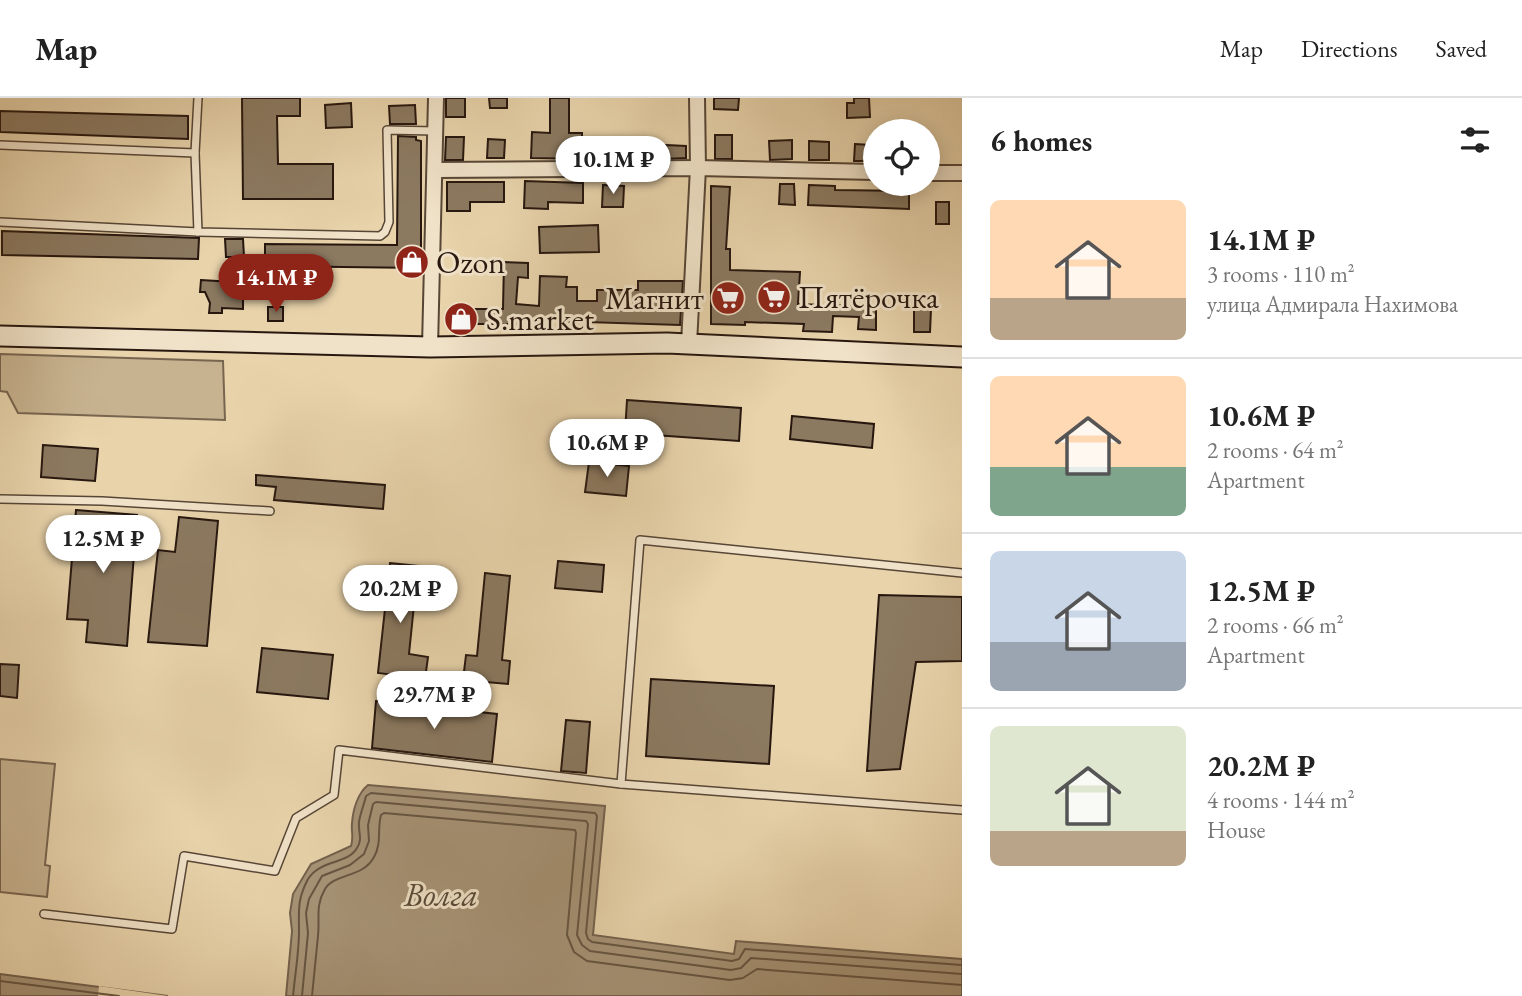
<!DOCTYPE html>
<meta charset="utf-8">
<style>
:root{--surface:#fff;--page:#f2f2f2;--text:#222;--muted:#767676;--line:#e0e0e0;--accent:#8f2418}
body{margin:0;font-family:"EB Garamond",serif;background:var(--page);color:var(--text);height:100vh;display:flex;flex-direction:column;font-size:26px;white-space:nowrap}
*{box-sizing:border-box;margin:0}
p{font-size:23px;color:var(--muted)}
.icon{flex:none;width:38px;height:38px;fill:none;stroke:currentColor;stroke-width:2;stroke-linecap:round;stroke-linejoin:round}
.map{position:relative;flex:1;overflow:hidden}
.side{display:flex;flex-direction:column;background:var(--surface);width:560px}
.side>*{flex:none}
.buttons{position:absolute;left:863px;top:21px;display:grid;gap:14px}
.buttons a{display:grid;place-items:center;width:77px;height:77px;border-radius:50%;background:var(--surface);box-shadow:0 4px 18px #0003;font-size:35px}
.price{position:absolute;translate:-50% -60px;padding:0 16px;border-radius:24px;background:#fff;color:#222;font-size:23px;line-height:46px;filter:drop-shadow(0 2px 4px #0008)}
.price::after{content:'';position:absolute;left:50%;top:42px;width:21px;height:16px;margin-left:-10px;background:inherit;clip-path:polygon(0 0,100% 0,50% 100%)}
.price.on{background:var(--accent);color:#fff}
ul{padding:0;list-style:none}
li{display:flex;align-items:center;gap:21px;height:175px;padding:0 28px}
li+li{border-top:2px solid var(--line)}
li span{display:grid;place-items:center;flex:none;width:196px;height:140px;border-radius:10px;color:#555}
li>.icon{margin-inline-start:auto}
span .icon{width:84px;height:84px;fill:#fffc;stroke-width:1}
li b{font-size:30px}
h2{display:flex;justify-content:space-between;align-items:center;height:84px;padding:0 28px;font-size:30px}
header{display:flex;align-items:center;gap:42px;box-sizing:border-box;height:98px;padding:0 35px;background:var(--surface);border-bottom:2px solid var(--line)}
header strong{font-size:33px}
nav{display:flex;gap:38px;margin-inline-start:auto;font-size:24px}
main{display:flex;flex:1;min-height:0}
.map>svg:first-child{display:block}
.green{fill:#c7b390;stroke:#776550;stroke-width:2}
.water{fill:#a69376;stroke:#73614d;stroke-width:2}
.pier{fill:#e8d3ab}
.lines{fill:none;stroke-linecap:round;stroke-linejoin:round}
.shore{stroke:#665542;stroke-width:2}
.building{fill:#8b7960;stroke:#27170f;stroke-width:2}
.lane-casing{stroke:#574636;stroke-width:10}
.street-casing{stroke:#574636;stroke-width:18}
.secondary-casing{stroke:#27170f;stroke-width:23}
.lane{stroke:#f0e2c8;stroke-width:7}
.street{stroke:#f0e2c8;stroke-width:14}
.secondary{stroke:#f0e2c8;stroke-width:19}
.labels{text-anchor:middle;stroke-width:6;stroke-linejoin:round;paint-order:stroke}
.poi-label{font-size:32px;fill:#27170f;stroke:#f0e2c8;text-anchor:start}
.water-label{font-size:33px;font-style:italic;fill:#5a4938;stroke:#f0e2c8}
</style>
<header>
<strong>Map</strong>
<nav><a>Map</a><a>Directions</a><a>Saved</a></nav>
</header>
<main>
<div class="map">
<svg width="962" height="898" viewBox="0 0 962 898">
<rect width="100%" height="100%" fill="#e8d3ab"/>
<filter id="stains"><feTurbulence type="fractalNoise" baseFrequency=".00286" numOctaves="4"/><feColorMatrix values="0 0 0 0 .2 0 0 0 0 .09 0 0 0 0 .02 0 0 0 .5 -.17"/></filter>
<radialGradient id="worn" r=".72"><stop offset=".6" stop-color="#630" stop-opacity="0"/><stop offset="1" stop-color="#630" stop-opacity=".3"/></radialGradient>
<g class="green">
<path d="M0,256l223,7 2,59 -207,-7 -11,-21 -7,-1z"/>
<path d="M0,661l55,5 -10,101 5,1 -3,31 -47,-5z"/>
</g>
<g class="water">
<path d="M368,687l237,21 -12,129 141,19 2,-13 226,18v37h-676l6,-65 -2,-18 3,-19 18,-30 40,-18c3,-9 0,-14 1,-23 1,-14 6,-30 16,-38z"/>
<path d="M0,876l168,22h-168z"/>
</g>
<path class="pier" d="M99,888l69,10h-70z"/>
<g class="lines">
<g class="shore">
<path d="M0,883l119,15"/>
<path d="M293,898c2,-21 6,-44 6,-65 0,-21 -2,-31 9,-52 13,-20 39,-14 49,-31 6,-9 1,-16 2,-26 1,-8 5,-17 7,-26l5,-3 224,20 2,3 -11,117 2,6 4,3 140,19 7,-2 6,-10 217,16"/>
<path d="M302,898l6,-63 -2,-20 3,-14 13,-23 28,-11 14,-11 5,-13 -1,-16 5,-21 3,-2 210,19 2,3 -11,111 5,10 8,6 141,19 10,-2 10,-10 211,16"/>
<path d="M312,898c2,-20 4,-40 6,-60 2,-18 -3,-30 7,-47 10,-16 38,-11 49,-32 8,-14 3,-27 7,-42l3,-2 191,17 1,3 -9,102 7,17 13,9 143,19 13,-2 14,-9 205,16"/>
</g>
</g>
<g class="building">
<path d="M242,0h58v18h-23l1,48h55v35h-90z"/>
<rect x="446" y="0" width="19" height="19"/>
<path d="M489,0h18v10h-17z"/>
<path d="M550,0h19v35h13v26l-51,-1 1,-26 18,1z"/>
<path d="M714,0h25l-1,12 -24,-1z"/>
<path d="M854,0h15l1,19 -23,1v-15h7z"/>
<path d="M351,5l1,24 -26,1 -1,-23z"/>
<path d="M415,7l1,19h-26l-1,-18z"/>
<path d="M0,13l188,5v23l-188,-7z"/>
<rect x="715" y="37" width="17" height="24"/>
<path d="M398,38l18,1v3l5,1v127l-156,-2v-22l132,1z"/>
<path d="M446,39h18l-1,23h-18z"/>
<path d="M488,41l17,1 -1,18h-17z"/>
<path d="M611,41l15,1 -1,19h-15z"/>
<path d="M792,42v19l-22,1 -1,-19z"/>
<path d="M809,43l20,1v18h-20z"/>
<path d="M855,46l16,1 -1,16h-16z"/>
<path d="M666,47l20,1v12l-21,1z"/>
<path d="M525,83l58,2v20l-35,-1v7l-24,-1z"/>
<path d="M447,84h57v20h-34v9h-23z"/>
<path d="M780,86h14l1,21 -16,-1z"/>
<path d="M603,87l21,1 -1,21h-21z"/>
<path d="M809,87l26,1v4l74,1v18l-101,-4z"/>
<path d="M711,88l19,1 -4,62h4v21l70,2 -2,32 78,3v23l-18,-1 1,-12 -26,-1 -1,16 -29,-1 1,-7 -59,-2v3l-34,-1z"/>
<rect x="936" y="104" width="13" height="22"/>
<path d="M598,127l1,27 -59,1 -1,-26z"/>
<path d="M2,133l197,7 -1,21 -196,-4z"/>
<path d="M225,141h18l1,18h-18z"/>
<path d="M504,164l24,1v15l-10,-1 -2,27 23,2 1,-30 27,1 -1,10h11v14h20v-11h41v-9h45l-3,44 -157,-5v4h-74v-15h54z"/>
<path d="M201,182l32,2v8h10v19l-21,-1v5h-13l1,-10 -5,-11h-5z"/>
<rect x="268" y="209" width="15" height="14"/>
<path d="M914,211h17l-1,23h-16z"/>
<path d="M627,302l114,8 -2,33 -114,-8z"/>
<path d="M792,318l82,8 -2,24 -82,-9z"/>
<path d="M43,347l55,4 -3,32 -54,-4z"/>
<path d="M589,364l40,4 -3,30 -41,-4z"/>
<path d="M256,377l129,10 -2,24 -109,-9 2,-13 -20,-2z"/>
<path d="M76,412l61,5 -10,131 -41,-4 2,-22 -21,-1z"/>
<path d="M179,419l39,4 -11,125 -59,-4 10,-92 17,2z"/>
<path d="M558,463l46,4 -2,27 -47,-4z"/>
<path d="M390,465l28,3 -9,88 19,3 -3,22 -47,-6z"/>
<path d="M485,475l25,3 -8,84 8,1 -2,23 -45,-4 3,-25 11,1z"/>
<path d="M879,497l83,2v64l-46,1 -16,107 -33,2z"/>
<path d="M262,550l71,7 -5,44 -71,-7z"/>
<path d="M0,566l19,1 -2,33 -17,-2z"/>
<path d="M651,581l123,7 -5,78 -123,-8z"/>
<path d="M376,603l121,13 -5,48 -120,-14z"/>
<path d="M566,622l24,2 -4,51 -25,-2z"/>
</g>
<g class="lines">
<g class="lane-casing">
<g id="lane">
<path d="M0,47l195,8"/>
<path d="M0,124l198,10 182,4 5,-4 4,-10 -2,-92 48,1"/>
<path d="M198,134l-3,-79 3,-55"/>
<path d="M0,401l102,2 168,10"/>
<path d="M962,475l-322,-33 -19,244 341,26"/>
<path d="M44,816l128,15 12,-73 91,15 21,-53 38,-23 5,-45 282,34"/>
</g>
</g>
<g class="street-casing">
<g id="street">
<path d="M435,72l263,-2 177,4"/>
<path d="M928,75h34"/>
<path d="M689,246l9,-176 -1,-70"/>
<path d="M430,249l6,-249"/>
</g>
</g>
<g class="secondary-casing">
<path id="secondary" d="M0,238l430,11 237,-4 295,14"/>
</g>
<use href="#lane" class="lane"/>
<use href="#street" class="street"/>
<use href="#secondary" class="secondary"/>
</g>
<defs>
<g id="shop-disc" transform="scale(1.75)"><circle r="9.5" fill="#8f2418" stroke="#f0e2c8"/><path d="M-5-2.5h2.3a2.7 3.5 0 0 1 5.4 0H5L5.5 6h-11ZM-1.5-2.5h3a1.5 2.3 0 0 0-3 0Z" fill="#fff"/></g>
<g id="supermarket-disc" transform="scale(1.75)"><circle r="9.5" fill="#8f2418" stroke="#f0e2c8"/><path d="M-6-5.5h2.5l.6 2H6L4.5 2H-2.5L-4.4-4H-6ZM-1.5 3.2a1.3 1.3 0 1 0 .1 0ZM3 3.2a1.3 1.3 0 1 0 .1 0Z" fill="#fff"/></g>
</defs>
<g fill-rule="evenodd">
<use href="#shop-disc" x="412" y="164"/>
<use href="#supermarket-disc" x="774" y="199"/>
<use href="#supermarket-disc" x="728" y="200"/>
<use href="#shop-disc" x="461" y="221"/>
</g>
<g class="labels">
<g class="poi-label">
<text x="436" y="175">Ozon</text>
<text x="798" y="210">Пятёрочка</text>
<text x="704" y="211" text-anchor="end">Магнит</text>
<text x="486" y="232">S.market</text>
</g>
<g class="water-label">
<text x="441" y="808">Волга</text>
</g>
</g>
<rect width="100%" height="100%" filter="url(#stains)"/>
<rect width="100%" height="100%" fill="url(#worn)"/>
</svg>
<div class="buttons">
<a><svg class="icon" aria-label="locate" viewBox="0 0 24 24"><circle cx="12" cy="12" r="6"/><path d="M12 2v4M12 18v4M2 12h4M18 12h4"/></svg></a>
</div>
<b class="price" style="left:613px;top:98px">10.1M ₽</b>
<b class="price on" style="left:276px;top:216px">14.1M ₽</b>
<b class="price" style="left:607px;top:381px">10.6M ₽</b>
<b class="price" style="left:103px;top:477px">12.5M ₽</b>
<b class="price" style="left:400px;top:527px">20.2M ₽</b>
<b class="price" style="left:434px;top:633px">29.7M ₽</b>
</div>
<section class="side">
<h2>6 homes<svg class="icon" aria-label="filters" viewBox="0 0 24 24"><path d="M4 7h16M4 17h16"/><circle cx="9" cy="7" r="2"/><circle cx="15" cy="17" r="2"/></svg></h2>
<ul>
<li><span style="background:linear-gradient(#ffd9b3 70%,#b9a48a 0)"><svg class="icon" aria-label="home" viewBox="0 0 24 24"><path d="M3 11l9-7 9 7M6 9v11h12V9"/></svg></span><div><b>14.1M ₽</b><p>3 rooms · 110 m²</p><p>улица Адмирала Нахимова</p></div></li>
<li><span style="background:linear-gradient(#ffd9b3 65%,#7fa58c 0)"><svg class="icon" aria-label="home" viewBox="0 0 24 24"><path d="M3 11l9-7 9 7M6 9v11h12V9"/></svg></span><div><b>10.6M ₽</b><p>2 rooms · 64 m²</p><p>Apartment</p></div></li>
<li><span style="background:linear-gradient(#c9d6e8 65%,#9aa5b1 0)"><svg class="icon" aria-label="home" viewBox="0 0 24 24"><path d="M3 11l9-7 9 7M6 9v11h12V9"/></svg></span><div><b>12.5M ₽</b><p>2 rooms · 66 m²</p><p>Apartment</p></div></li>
<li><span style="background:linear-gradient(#dfe7d0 75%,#b9a48a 0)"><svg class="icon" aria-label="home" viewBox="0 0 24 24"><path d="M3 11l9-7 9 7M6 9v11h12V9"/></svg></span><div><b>20.2M ₽</b><p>4 rooms · 144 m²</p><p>House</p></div></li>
</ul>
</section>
</main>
